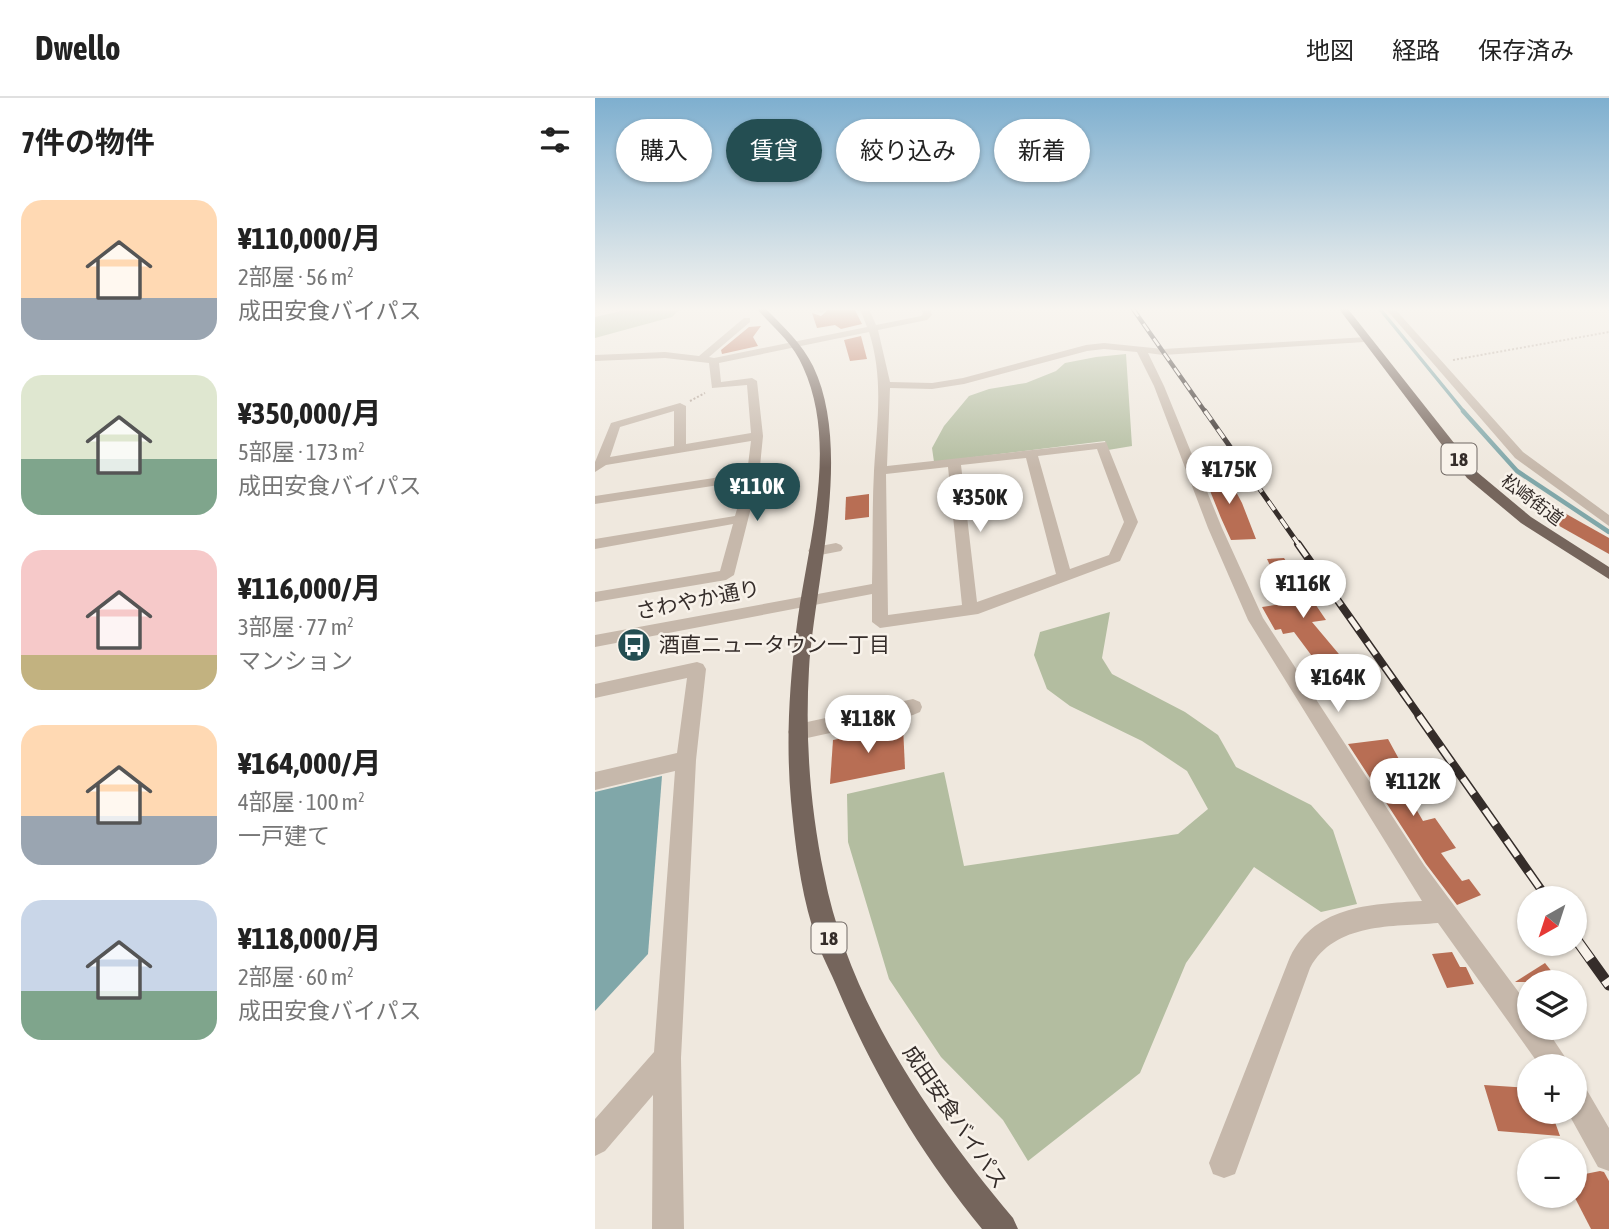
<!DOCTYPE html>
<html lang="ja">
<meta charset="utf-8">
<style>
:root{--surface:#fff;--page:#f6f6f6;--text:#222;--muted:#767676;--line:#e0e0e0;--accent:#244e52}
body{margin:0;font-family:"Asap Condensed","Noto Sans JP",sans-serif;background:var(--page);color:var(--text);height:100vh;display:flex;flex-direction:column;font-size:26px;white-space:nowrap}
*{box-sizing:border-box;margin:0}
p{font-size:23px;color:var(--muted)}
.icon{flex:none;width:38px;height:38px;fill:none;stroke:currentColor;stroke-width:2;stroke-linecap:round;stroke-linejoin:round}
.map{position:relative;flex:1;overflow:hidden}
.drawer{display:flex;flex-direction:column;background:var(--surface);width:595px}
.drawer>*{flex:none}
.top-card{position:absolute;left:21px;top:21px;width:665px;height:63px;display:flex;gap:14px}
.needle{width:46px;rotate:219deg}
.fabs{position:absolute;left:922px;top:788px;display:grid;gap:14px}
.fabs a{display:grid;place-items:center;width:70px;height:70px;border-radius:50%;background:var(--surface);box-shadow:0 2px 5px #0004;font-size:35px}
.price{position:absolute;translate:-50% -60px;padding:0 16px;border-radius:24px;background:#fff;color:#222;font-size:23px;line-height:46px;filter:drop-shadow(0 2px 4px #0008)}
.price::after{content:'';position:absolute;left:50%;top:42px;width:21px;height:16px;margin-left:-10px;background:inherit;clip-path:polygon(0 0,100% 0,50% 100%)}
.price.selected{background:var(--accent);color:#fff}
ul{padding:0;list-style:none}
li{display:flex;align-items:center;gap:21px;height:175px;padding:0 21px}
li span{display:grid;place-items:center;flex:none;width:196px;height:140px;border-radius:21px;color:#555}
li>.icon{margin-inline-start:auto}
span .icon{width:84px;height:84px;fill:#fffc;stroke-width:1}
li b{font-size:30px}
h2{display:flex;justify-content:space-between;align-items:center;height:84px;padding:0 21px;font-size:30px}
.tag{padding:0 24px;border-radius:32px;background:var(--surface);box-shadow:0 2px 5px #0004;font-size:24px;line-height:63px}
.tag.selected{background:var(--accent);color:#fff}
header{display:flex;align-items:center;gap:42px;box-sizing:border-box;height:98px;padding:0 35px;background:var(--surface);border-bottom:2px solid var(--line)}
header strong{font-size:33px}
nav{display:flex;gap:38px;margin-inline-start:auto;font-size:24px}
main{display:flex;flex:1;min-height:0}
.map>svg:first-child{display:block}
.green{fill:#b3bda0}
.water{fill:#80a7a9}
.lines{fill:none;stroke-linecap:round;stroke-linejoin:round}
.stream-far1{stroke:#80a7a9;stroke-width:3.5}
.stream{stroke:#80a7a9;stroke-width:4.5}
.building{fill:#b86e54}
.path{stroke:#b2a296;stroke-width:2;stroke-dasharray:2 2;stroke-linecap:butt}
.minor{fill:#c6b8ab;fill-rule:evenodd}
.major{fill:#75655c;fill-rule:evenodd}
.rail-far4-casing{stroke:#352d2a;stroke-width:4.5}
.rail-far3-casing{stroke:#352d2a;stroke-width:5}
.rail-far2-casing{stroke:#352d2a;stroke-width:8}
.rail-far1-casing{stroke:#352d2a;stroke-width:9}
.rail-casing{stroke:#352d2a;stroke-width:11}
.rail-far4{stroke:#f8f2ea;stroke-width:2.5;stroke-dasharray:9;stroke-linecap:butt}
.rail-far3{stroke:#f8f2ea;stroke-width:3.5;stroke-dasharray:11;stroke-linecap:butt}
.rail-far2{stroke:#f8f2ea;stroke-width:5;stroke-dasharray:15;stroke-linecap:butt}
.rail-far1{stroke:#f8f2ea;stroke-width:6;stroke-dasharray:19;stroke-linecap:butt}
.rail{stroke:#f8f2ea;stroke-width:9;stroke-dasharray:25;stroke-linecap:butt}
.labels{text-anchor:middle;stroke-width:5;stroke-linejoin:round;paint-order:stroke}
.far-street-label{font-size:18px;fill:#352d2a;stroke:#f8f2ea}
.shield{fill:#f8f2ea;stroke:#706864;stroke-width:2}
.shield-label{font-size:19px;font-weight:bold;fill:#352d2a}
.street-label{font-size:21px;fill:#352d2a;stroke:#f8f2ea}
.poi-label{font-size:21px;fill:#352d2a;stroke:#f8f2ea;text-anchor:start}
</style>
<header>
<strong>Dwello</strong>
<nav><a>地図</a><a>経路</a><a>保存済み</a></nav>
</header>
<main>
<section class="drawer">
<h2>7件の物件<svg class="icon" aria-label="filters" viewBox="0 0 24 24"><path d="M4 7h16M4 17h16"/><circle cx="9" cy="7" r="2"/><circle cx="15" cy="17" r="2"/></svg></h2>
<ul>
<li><span style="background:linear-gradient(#ffd9b3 70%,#9aa5b1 0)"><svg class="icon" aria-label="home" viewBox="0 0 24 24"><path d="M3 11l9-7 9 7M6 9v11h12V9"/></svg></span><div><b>¥110,000/月</b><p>2部屋 · 56 m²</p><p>成田安食バイパス</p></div></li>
<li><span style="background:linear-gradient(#dfe7d0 60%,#7fa58c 0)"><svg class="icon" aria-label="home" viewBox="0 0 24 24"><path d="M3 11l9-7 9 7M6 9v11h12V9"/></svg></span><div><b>¥350,000/月</b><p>5部屋 · 173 m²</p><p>成田安食バイパス</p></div></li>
<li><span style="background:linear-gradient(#f6c9c9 75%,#c2b280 0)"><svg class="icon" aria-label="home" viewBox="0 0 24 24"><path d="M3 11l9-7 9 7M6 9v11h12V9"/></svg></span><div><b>¥116,000/月</b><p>3部屋 · 77 m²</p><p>マンション</p></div></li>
<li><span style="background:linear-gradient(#ffd9b3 65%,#9aa5b1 0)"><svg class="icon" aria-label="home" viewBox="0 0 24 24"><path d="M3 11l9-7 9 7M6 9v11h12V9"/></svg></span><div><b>¥164,000/月</b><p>4部屋 · 100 m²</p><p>一戸建て</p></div></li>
<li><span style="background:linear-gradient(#c9d6e8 65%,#7fa58c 0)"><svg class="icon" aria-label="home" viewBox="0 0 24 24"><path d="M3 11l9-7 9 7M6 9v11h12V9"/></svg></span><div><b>¥118,000/月</b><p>2部屋 · 60 m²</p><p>成田安食バイパス</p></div></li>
</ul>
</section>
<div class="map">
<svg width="1014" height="1131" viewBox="0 0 1014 1131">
<rect width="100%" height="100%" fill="#efe8de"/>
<g class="green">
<path d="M35,211h50l-8,8 -77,21v-21z"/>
<path d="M531,256l6,92 -24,4 -3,-9 -171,21 -2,-14 12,-22 25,-30 20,-7 37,-6 30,-12 9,-8 31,-6z"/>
<path d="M515,514l-8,46 10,16 73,38 33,23 18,32 75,38 22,25 24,74 -36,8 -67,-45 -68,96 -46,110 -112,88 -25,-41 -62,-63 -52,-78 -41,-137 -1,-48 97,-22 20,94 214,-32 30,-25 -21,-38 -45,-30 -72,-35 -23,-17 -13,-34 6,-23z"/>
</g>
<path class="water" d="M67,678l-14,178 -53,57v-219z"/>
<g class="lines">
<path class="stream-far1" d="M785,211l85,104"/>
<path class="stream" d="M868,313l54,60 92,61"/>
</g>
<g class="building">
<path d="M233,212h27l7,14 -21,5 -6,-4 -18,3 -5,-15 9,3z"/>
<path d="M166,228l-8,11 5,9 -36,8 -1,-4 28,-23z"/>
<path d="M266,238l6,23 -17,2 -6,-21z"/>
<path d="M630,372l6,18h3l8,15 14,36 -25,1 -10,-22 -19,-47z"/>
<path d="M274,396v23l-24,3 1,-23z"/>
<path d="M966,413l48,27v16l-55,-31z"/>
<path d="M689,460l42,62 -14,2 42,50 -25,7 -35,-47 -11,2 -2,-5 -6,1 -13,-23 26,-4 -21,-44z"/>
<path d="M308,628l2,43 -75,15 3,-44z"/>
<path d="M793,641l12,22 -11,1 34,59 12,-3 21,30 -15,5 21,28 7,-2 12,16 -24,10 -31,-41 -78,-120z"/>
<path d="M857,854l8,15h6l8,17 -27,4 -15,-34z"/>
<path d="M950,865l15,19h-45z"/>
<path d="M889,987l45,3v23h22l9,25 -62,-5z"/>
<path d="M1005,1073l4,1 5,9v48h-18l-16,-31v-22z"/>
</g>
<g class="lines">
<g class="path">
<path d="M858,262l156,-28"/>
<path d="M95,303l15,-8"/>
</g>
<g class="minor">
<path d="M221,211h9v1l-4,3z"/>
<path d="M265,211h9l7,16 45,-9 2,-2 -2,-5h9l2,6 -5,5 -49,10 12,52 42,1 31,-5 123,-33 18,-2 59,6 204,-12v4l-3,1 -201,13 -15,-2 16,33 58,142 41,90 161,247 105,141v21h16l26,39h-31l-102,-143c-45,4 -103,-1 -128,45l-75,206 -11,4 -11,-4 -4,-11 79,-201c23,-56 81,-58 134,-61l-174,-281 -40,-92 -54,-142 -17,-34 -33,-3 -17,2 -123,33 -32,5 -42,-1 -3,78 219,-24 32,80 -18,39 -142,53 -98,14 -8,-6v-28l-277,53v-12l277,-51c1,-38 0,-76 2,-113 3,-49 10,-92 -5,-139l-150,31 2,19 31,-4 5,3 6,55 -4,40 -25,99 -8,5 -131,22v-10l125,-21 13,-47 -138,25v-10l140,-23 10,-35 -150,23v-8l152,-23 4,-32 -145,24 -11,7v-10l16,-39 69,-20 6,3v38l65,-11 -4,-48 -35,3 -3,-25 -44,-5 -70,3v-6l70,-3 34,4 45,-38h6v4l-41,35 5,1 153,-31zM79,313v35l-64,11 10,-30zM502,351l27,73 -15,33 -39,14 -32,-113zM431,360l30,116 -79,28 -16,-137zM353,369l14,138 -74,10 -2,-141z"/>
<path d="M791,211h9l128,143 86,63v11l-94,-68z"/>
<path d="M241,445l5,2 2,3 -2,3 -26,5 -7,-5 2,-3z"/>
<path d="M102,564l6,2 3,5 -10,91 -15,298 3,171h-32l1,-134 -48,56 -10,5v-37l59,-67 21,-281 -80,19v-18l82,-19 10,-75 -92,20v-14z"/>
<path d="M318,601l7,3 2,5 -2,5 -7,3 -115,25 -7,-2 -3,-6 3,-6 7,-2z"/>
<path d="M980,985l10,4 24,41v43l-11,-4 -31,-56h8z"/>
</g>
<g class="major">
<path d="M162,211h9c18,18 36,35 47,57 40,83 2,213 -4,303 -4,69 1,138 15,205 25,129 106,245 189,344l5,11h-36c-61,-75 -109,-155 -146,-244 -8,-19 -19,-38 -24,-59 -12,-40 -17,-83 -21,-125 -5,-56 -2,-112 5,-169 10,-84 44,-184 7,-265 -10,-24 -29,-39 -46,-58z"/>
<path d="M744,211h9l129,163 54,45 78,50v12l-88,-56 -54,-45z"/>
</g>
<g class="rail-far4-casing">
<path id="rail-far4" d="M538,211l73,104"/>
</g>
<g class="rail-far3-casing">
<path id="rail-far3" d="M610,313l94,134"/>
</g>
<g class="rail-far2-casing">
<path id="rail-far2" d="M703,446l122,173"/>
</g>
<g class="rail-far1-casing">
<g id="rail-far1">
<path d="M824,618l128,182"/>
<path d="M980,839l3,4"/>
</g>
</g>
<g class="rail-casing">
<path id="rail" d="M981,841l33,46"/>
</g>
<use href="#rail-far4" class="rail-far4"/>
<use href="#rail-far3" class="rail-far3"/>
<use href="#rail-far2" class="rail-far2"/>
<use href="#rail-far1" class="rail-far1"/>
<use href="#rail" class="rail"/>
</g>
<linearGradient id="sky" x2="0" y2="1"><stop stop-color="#7eafcf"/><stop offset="0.57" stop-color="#f8f5f0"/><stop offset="1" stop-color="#f8f5f0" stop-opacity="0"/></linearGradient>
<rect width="1014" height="370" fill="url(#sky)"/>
<defs>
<g id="bus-disc" transform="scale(1.75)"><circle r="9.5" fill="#244e52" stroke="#f8f2ea"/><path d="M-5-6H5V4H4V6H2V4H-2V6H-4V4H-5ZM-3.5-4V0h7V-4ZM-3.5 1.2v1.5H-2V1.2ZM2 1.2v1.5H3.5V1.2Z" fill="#fff"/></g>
</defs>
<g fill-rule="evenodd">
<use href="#bus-disc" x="39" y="547"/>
</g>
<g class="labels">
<g class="far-street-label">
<text transform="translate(937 402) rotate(37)" y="6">松崎街道</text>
</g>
<g class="shield">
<rect x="846.5" y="345.5" width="35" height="31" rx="5"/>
<rect x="216.5" y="824.5" width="35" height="31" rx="5"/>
</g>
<g class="shield-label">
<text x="864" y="368">18</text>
<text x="234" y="847">18</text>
</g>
<g class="street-label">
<text transform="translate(103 502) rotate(-11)" y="7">さわやか通り</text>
<text transform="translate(360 1019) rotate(56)" y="7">成田安食バイパス</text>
</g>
<g class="poi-label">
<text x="64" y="554">酒直ニュータウン一丁目</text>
</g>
</g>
</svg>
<div class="fabs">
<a><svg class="needle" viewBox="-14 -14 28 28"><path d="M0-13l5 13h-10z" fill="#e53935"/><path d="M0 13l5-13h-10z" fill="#767676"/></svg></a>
<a><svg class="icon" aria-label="layers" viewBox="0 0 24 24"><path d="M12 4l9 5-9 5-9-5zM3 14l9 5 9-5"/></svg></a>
<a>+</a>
<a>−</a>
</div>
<b class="price" style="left:634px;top:408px">¥175K</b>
<b class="price selected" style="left:162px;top:425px">¥110K</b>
<b class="price" style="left:385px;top:436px">¥350K</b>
<b class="price" style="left:708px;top:522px">¥116K</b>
<b class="price" style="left:743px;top:616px">¥164K</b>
<b class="price" style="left:273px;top:657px">¥118K</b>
<b class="price" style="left:818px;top:720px">¥112K</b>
<div class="top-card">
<a class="tag">購入</a>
<a class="tag selected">賃貸</a>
<a class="tag">絞り込み</a>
<a class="tag">新着</a>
</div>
</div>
</main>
